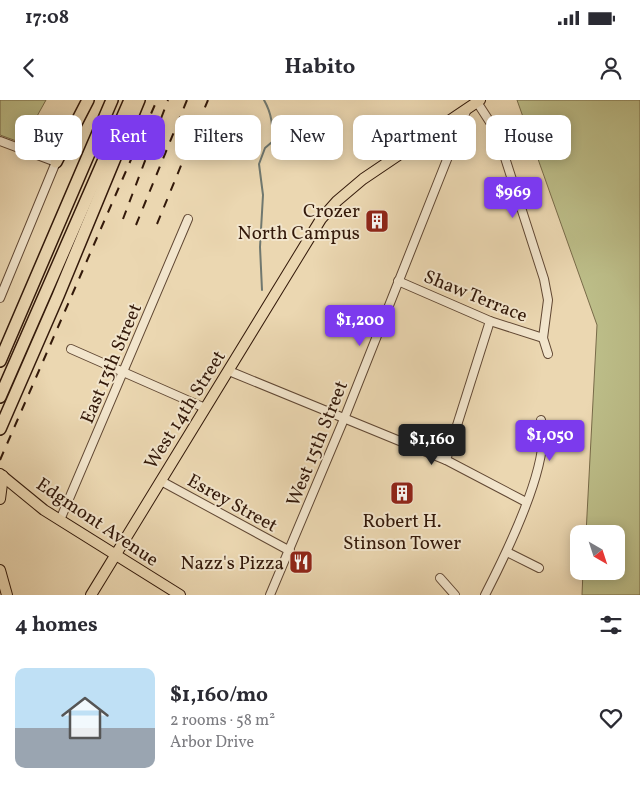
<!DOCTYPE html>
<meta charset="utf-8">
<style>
:root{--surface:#fff;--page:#f2f2f3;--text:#2b2b33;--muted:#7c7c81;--accent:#7c3aed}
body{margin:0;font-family:Vollkorn,serif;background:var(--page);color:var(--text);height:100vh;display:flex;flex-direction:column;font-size:19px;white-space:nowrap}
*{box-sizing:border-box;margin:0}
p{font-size:16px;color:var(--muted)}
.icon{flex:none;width:28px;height:28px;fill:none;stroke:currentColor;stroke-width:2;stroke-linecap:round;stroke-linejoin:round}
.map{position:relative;height:495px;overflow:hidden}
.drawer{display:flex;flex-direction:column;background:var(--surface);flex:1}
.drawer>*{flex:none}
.guide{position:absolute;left:15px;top:15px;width:610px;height:45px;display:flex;gap:10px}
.needle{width:32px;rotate:141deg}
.controls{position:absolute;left:570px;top:425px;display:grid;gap:10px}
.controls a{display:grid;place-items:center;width:55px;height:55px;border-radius:10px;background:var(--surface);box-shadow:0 2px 12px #0003;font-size:25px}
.price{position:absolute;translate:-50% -42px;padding:0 11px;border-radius:5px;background:var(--accent);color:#fff;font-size:16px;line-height:32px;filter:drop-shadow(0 1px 2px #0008)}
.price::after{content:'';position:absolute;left:50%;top:30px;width:15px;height:11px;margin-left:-8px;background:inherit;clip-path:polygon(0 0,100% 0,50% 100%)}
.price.active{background:#222;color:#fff}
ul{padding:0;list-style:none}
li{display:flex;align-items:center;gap:15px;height:125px;padding:0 15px}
li span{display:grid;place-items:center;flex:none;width:140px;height:100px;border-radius:10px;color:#555}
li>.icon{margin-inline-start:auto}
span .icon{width:60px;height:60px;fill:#fffc;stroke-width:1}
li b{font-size:21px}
h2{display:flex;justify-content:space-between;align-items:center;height:60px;padding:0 15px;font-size:21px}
.pill{padding:0 18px;border-radius:10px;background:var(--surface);box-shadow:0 2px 12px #0003;font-size:18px;line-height:45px}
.pill.active{background:var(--accent);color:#fff}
.status{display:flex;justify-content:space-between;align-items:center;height:35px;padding:0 25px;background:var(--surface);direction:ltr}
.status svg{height:14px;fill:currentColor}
header{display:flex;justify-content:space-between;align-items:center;height:65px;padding:0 15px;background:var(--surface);font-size:22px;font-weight:700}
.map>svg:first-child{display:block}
.green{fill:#bcbd88;stroke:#786b49}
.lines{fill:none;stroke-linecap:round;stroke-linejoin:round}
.stream{stroke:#70786f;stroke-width:2}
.minor-casing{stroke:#614834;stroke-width:10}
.major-casing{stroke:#33190a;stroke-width:12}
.highway-casing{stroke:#33190a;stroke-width:14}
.minor{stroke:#f2e5cc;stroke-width:8}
.major{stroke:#ebd7b1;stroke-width:10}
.highway{stroke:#ebd7b1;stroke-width:11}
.rail{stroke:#33190a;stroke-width:2;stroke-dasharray:9 9;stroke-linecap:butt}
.labels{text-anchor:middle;stroke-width:4;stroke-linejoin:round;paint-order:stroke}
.poi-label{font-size:19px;fill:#33190a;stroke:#f2e5cc;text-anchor:end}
.street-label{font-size:19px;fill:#33190a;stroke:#f2e5cc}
</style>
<div class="status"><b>17:08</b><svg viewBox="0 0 49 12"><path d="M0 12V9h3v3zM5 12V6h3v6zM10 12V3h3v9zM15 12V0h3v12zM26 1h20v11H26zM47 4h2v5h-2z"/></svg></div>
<header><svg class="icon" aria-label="back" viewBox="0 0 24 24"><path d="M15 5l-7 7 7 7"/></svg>Habito<svg class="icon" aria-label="person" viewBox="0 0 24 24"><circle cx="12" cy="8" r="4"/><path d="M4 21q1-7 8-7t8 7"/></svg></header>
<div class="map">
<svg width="640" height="495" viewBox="0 0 640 495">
<rect width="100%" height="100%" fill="#ebd7b1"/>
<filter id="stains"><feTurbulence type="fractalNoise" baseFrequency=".004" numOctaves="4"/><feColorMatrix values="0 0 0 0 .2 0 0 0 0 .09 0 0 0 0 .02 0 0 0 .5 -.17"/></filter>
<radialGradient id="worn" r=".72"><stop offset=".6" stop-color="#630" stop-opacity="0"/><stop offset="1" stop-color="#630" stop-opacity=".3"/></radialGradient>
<g class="green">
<path d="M0,0h46l-24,43 -22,-8z"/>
<path d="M517,0h123v495h-58l1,-24h33v-37h-30l11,-209z"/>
</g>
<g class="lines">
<path class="stream" d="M262,190l-2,-43 3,-52 -4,-31 6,-16 7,-6c1,-16 0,-28 -8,-42"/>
<g class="minor-casing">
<g id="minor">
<path d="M477,2l20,31 47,146 4,21 -5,38 5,16"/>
<path d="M0,41l56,21 -56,136"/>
<path d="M398,181l92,40 53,17"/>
<path d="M71,249l134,59"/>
<path d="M229,271l217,89 80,42"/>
<path d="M446,360l44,-139"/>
<path d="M161,381l129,70"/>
<path d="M60,420l128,-301"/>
<path d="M507,452l32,16"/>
<path d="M440,478l15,17"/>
<path d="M270,495l74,-176 123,-310"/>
<path d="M485,495c19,-37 68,-135 56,-175"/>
</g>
</g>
<g class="major-casing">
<g id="major">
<path d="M0,374l44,36 136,85"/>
<path d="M0,399l3,-23"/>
<path d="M0,470l7,25"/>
<path d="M91,495l230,-376 16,-18 26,-22 117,-79"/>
</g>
</g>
<g class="highway-casing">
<g id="highway">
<path d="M56,62l32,-62"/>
<path d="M0,261l112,-261"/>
<path d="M0,297l130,-297"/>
<path d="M0,329l58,-133 81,-196"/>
</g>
</g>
<use href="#minor" class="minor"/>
<use href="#major" class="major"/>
<use href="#highway" class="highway"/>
<g class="rail">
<path d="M123,119l45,-119"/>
<path d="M157,124l51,-124"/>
<path d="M136,125l51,-125"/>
<path d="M0,360l157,-360"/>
</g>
</g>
<defs>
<g id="building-square" transform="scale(1.25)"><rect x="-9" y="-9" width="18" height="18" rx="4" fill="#8f2418" stroke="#f2e5cc"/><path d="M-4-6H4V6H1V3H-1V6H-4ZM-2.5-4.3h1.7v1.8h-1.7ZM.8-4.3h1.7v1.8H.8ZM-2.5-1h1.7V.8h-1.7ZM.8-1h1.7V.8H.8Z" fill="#fff"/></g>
<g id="restaurant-square" transform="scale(1.25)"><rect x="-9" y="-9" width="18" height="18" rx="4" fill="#8f2418" stroke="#f2e5cc"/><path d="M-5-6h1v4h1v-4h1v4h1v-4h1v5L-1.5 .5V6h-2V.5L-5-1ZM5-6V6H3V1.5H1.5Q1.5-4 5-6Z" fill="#fff"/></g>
</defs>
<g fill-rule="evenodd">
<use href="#building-square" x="377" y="121"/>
<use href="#building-square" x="402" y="393"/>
<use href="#restaurant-square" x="301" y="462"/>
</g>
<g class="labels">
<g class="poi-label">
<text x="360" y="117">Crozer<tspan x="360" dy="22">North Campus</tspan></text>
<text x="402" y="427" text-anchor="middle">Robert H.<tspan x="402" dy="22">Stinson Tower</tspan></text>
<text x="284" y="469">Nazz's Pizza</text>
</g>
<g class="street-label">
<text transform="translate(476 195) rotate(22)" y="7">Shaw Terrace</text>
<text transform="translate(110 263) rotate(-67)" y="7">East 13th Street</text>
<text transform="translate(184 309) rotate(-58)" y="7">West 14th Street</text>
<text transform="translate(316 343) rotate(-68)" y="7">West 15th Street</text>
<text transform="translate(233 402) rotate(29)" y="7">Esrey Street</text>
<text transform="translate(98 421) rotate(34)" y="7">Edgmont Avenue</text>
</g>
</g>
<rect width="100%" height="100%" filter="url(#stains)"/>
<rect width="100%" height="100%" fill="url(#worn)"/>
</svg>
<div class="controls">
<a><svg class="needle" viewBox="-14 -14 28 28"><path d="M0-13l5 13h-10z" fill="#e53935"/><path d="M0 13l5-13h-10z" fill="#7c7c81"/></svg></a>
</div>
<b class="price" style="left:513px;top:119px">$969</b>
<b class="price" style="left:360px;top:247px">$1,200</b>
<b class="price" style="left:550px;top:362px">$1,050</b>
<b class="price active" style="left:432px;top:366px">$1,160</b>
<div class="guide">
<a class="pill">Buy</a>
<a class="pill active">Rent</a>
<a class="pill">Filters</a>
<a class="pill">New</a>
<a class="pill">Apartment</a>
<a class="pill">House</a>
</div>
</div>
<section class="drawer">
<h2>4 homes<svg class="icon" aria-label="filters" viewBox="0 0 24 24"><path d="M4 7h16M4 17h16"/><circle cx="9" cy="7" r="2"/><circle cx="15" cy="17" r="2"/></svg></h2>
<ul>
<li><span style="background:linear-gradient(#bfe0f5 60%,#9aa5b1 0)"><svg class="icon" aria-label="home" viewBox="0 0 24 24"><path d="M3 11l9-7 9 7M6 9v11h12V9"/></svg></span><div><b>$1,160/mo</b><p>2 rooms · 58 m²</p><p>Arbor Drive</p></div><svg class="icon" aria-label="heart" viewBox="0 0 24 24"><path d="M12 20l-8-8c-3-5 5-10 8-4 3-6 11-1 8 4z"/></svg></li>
</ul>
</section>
